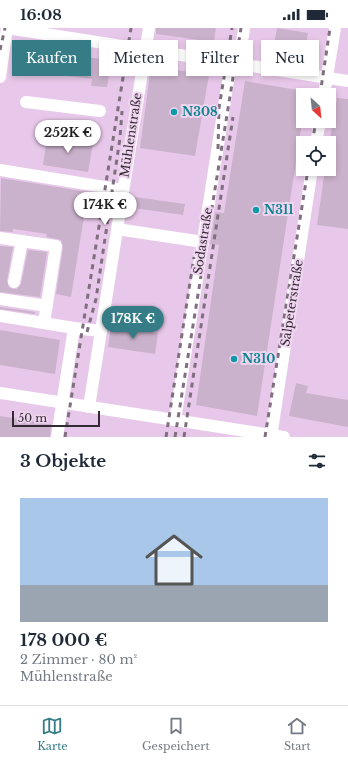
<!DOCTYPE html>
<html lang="de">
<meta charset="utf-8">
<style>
:root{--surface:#fff;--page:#f6f6f7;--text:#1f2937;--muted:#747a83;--line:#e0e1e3;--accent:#357c86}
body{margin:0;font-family:"Libre Baskerville",serif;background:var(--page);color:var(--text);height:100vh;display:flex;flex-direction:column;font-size:15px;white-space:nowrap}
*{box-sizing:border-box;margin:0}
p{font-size:13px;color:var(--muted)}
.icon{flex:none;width:22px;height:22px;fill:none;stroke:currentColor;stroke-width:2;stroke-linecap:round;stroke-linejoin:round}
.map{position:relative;height:409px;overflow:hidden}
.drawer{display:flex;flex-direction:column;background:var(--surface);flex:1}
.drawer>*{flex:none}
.banner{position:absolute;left:12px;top:12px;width:324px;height:36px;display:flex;gap:8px}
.needle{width:26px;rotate:153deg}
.tools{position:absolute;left:296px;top:60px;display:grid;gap:8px}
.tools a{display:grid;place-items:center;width:40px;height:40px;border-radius:0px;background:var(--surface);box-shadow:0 2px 6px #0003;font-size:20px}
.scale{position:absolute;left:12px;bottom:10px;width:88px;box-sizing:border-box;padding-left:4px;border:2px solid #342a34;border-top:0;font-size:11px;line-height:14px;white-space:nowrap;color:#342a34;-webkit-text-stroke:3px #efd5f0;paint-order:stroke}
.price{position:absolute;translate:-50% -34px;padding:0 9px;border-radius:14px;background:#fff;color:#222;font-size:13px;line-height:26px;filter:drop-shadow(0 1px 2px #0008)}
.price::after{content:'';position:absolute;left:50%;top:24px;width:12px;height:9px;margin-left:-6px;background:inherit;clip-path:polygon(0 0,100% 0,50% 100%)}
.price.selected{background:var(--accent);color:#fff}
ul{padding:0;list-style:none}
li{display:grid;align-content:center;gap:8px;height:212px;padding:0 20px}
li span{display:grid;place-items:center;height:124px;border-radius:0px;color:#555}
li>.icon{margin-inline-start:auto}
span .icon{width:72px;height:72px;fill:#fffc;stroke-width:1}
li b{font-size:17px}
h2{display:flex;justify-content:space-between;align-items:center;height:48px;padding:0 20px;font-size:17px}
.pill{padding:0 14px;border-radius:0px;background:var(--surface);box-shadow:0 2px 6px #0003;font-size:14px;line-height:36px}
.pill.selected{background:var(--accent);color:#fff}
.status{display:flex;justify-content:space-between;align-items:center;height:28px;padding:0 20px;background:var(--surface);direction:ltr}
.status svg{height:11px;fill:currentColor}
.tabs{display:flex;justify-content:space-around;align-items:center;height:56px;border-top:1px solid var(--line);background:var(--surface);font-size:11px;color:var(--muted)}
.tabs a{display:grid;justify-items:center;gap:2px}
.tabs .selected{color:var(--accent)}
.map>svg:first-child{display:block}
.built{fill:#e8c8ea;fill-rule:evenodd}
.building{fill:#cbb2cc}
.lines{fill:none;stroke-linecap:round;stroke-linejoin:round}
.minor{stroke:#fff;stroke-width:12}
.rail{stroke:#7f6f7f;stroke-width:3;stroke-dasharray:5 5;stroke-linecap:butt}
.culture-dot{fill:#0f9aa8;stroke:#efd5f0;stroke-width:1.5}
.labels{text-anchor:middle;stroke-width:4;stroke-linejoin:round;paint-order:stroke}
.culture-label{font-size:12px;font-weight:bold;fill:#0d838f;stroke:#efd5f0;text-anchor:start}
.street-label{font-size:12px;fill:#342a34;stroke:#efd5f0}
</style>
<div class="status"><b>16:08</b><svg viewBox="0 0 49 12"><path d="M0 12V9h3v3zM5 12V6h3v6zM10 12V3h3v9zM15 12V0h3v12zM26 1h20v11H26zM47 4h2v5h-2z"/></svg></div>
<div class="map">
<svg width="348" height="409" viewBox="0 0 348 409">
<rect width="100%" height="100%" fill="#efd5f0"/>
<path class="built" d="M0,0h348v409h-348zM303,67h26v26h-26zM303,115h26v26h-26z"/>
<g class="building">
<path d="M156,0h60l-2,14 -58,-8z"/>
<path d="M277,0l31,5 -4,22 -31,-6z"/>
<path d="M61,26l50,6 -4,27 -16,-1 1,-7 -33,-4z"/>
<path d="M151,38l58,9 -14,81 -55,-8z"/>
<path d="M245,53l58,10v25l-46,300 -61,-11 23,-160 -9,-1 5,-32 9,1z"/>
<path d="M337,70l11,1v130l-31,-4 8,-56h4v-24z"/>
<path d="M47,109l46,7 -5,28 -45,-7z"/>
<path d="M1,150l87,14 -17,105 -15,-3 7,-47 -2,-7 -15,-3 1,-3 -34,-5v3l-13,-1z"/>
<path d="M135,169l50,7 -2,11 -49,-7z"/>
<path d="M0,218l13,1 -6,34 2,6 4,2h4l4,-5 7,-34 19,2 -7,45 -40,-5z"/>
<path d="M0,279l35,5v2l-35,-5z"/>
<path d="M111,297l47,8 -3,21 -47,-7z"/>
<path d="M0,302l60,10 -5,34 -55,-9z"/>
<path d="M296,355l12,3 -2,7 42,7v27l-59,-11z"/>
<path d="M0,388l51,8 -1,13h-50z"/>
</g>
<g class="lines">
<g class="minor">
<path d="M7,0l341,53"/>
<path d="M239,36l5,-36"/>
<path d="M0,49l7,-49"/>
<path d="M324,67l11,-67"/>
<path d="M26,74l74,9"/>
<path d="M316,115l4,-22"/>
<path d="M0,142l123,20"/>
<path d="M117,201l86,13"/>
<path d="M0,210l56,8 -12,77"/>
<path d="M14,254l8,-41"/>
<path d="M0,271l47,7"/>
<path d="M0,288l74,12 -17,109"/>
<path d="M74,300l27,3"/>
<path d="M0,365l284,44"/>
<path d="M89,379l60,-379"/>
<path d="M175,392l56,-358"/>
<path d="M271,409l41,-268"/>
</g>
<g class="rail">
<path d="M0,22l5,-22"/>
<path d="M320,67l10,-67"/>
<path d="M312,115l4,-22"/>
<path d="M218,121l1,-41 13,-80"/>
<path d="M87,304l9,-33 24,-161 2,-27"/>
<path d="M65,409l66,-409"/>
<path d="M166,409l28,-180"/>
<path d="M175,409l66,-409"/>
<path d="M184,409l49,-320"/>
<path d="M265,409l43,-268"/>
</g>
</g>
<g class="culture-dot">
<circle cx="174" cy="84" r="4"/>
<circle cx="256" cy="182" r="4"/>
<circle cx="234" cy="331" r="4"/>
</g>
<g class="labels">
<g class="culture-label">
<text x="182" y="88">N308</text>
<text x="264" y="186">N311</text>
<text x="242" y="335">N310</text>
</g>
<g class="street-label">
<text transform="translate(131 107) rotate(-81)" y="4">Mühlenstraße</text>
<text transform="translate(203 213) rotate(-81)" y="4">Sodastraße</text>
<text transform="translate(292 275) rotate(-81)" y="4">Salpeterstraße</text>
</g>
</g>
</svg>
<div class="tools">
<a><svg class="needle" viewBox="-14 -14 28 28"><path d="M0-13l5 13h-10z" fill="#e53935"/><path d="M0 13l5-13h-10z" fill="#747a83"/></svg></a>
<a><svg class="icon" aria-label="locate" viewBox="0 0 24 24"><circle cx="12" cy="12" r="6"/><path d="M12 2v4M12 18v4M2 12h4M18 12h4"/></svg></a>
</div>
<div class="scale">50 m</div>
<b class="price" style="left:68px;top:126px">252K €</b>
<b class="price" style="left:105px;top:198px">174K €</b>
<b class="price selected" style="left:133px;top:312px">178K €</b>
<div class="banner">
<a class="pill selected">Kaufen</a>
<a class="pill">Mieten</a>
<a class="pill">Filter</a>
<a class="pill">Neu</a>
</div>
</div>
<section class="drawer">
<h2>3 Objekte<svg class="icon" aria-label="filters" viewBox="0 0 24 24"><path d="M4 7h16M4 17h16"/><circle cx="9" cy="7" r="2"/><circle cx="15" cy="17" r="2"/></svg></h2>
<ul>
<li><span style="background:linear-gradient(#a9c7e8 70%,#9aa5b1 0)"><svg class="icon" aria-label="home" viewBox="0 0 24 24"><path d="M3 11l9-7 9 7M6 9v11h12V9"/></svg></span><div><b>178 000 €</b><p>2 Zimmer · 80 m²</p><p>Mühlenstraße</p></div></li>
</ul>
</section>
<nav class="tabs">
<a class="selected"><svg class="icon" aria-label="map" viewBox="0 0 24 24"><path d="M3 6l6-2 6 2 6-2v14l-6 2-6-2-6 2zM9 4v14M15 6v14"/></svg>Karte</a>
<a><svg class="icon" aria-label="saved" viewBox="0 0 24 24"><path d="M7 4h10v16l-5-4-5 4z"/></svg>Gespeichert</a>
<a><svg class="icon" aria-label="home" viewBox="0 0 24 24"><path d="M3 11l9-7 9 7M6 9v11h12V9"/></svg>Start</a>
</nav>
